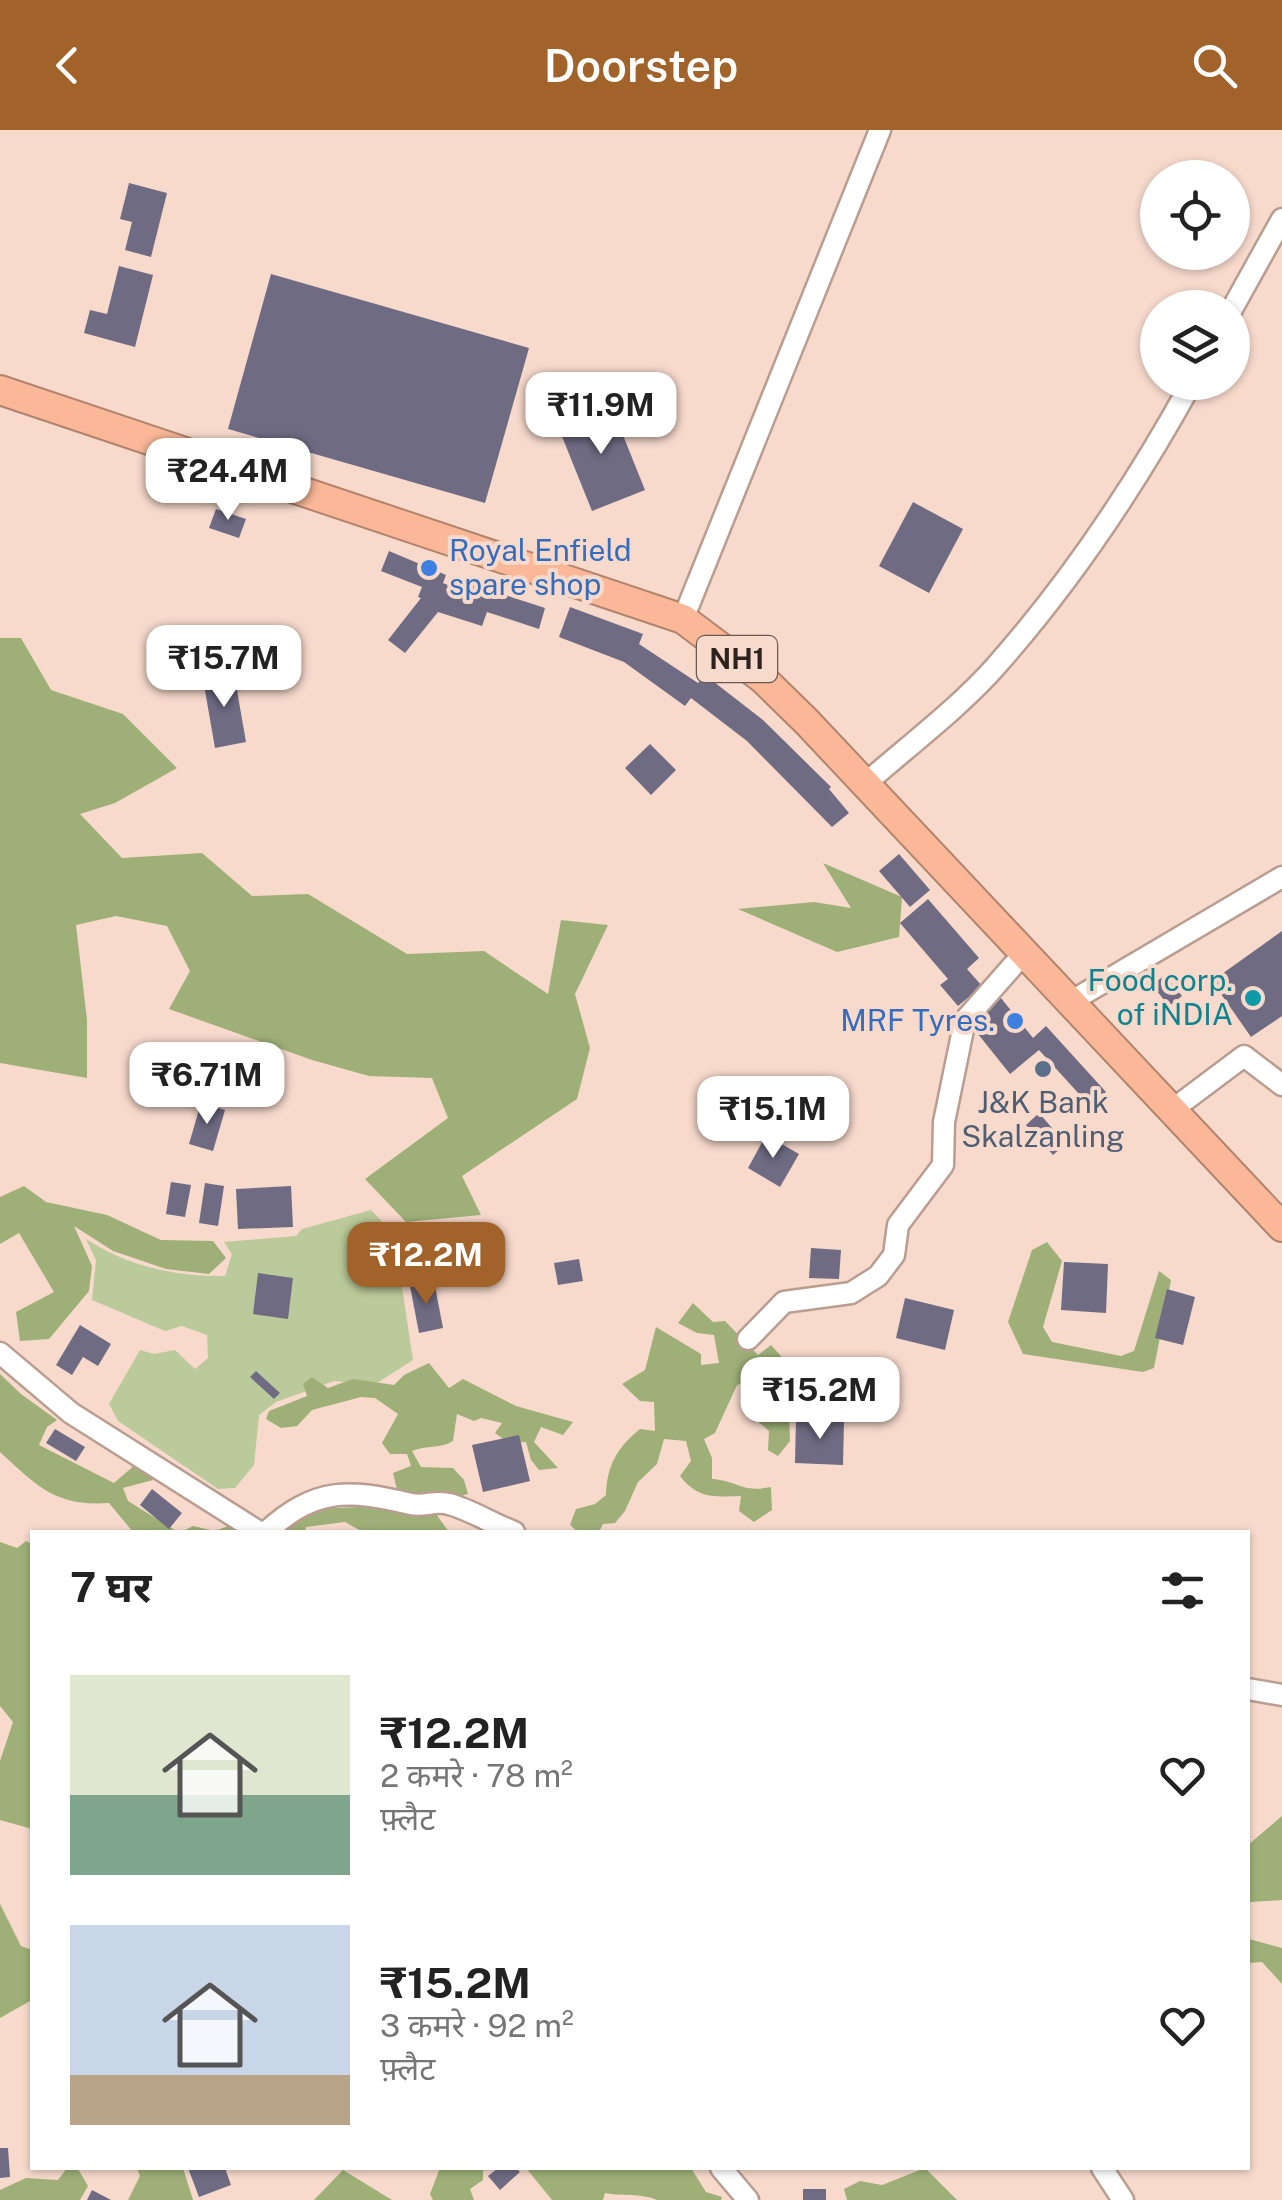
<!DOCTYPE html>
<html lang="hi">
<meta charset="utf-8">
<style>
:root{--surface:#fff;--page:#f2f2f2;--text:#222;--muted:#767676;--accent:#a1632a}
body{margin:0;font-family:"Public Sans","Noto Sans Devanagari",sans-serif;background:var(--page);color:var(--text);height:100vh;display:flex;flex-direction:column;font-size:38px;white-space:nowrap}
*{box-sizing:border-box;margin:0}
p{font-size:32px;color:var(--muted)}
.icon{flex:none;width:55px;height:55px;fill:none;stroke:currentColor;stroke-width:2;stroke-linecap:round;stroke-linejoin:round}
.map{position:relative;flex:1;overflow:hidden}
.drawer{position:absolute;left:30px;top:1400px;width:1220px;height:640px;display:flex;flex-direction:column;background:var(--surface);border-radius:0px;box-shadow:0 2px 8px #0004}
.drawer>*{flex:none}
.fabs{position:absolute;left:1140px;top:30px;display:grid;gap:20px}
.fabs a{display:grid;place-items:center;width:110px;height:110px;border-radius:50%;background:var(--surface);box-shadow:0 2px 8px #0004;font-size:50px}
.price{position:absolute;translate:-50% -85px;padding:0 22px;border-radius:20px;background:#fff;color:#222;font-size:32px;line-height:65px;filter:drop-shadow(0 2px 5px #0008)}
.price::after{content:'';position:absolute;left:50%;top:60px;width:30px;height:22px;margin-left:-15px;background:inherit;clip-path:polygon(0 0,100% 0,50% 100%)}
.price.selected{background:var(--accent);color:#fff}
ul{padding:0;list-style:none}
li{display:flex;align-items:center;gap:30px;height:250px;padding:0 40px}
li span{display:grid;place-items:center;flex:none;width:280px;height:200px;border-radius:0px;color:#555}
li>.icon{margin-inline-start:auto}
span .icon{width:120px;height:120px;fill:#fffc;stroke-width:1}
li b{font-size:42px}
h2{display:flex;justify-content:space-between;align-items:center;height:120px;padding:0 40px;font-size:42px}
header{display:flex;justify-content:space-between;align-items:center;height:130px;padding:0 40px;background:var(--accent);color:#fff;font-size:45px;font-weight:600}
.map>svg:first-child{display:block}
.green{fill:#bbca9a}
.forest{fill:#9eb077}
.building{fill:#6f6b83}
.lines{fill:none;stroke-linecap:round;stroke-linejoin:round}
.minor-casing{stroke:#b99d91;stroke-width:25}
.highway-casing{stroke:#b2846d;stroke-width:32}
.minor{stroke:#fff;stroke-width:20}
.highway{stroke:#fab898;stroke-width:28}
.shop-dot{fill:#3f7fe0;stroke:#f7dacc;stroke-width:4}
.culture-dot{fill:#0f9aa8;stroke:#f7dacc;stroke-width:4}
.service-dot{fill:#5c6f8a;stroke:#f7dacc;stroke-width:4}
.labels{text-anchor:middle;stroke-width:8;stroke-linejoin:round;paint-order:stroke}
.shield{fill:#f7dacc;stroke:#6a5952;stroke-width:2.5}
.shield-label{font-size:28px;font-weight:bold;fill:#2d221d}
.shop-label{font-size:30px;fill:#366cbe;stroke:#f7dacc;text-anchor:start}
.culture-label{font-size:30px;fill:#0d838f;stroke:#f7dacc;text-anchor:end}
.service-label{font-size:30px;fill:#4e5e75;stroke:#f7dacc}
</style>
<header><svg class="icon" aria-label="back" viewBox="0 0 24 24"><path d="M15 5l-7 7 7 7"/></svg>Doorstep<svg class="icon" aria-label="search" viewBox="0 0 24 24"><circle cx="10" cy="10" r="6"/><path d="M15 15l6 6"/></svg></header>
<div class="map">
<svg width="1282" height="2070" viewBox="0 0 1282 2070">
<rect width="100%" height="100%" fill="#f7dacc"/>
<path class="green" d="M371,1080l23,24 19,126 -39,25 -40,-4 -58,21 -17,13 -5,50 -19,23 -17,1 -100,-68 -9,-17 31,-54 14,4 21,-4 20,19 13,-11 -1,-23 -25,-9 -17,5 -73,-31 4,-40 -10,-21c41,27 90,38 139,37l7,-22 -8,-12 72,-6 6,-7z"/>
<g class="forest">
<path d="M0,508h21l30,52 72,24 54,54 -62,35 -35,11 42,44 80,-5 50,43 56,-2 99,60 77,-3 64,43 13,-74 47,5 -33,69 15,54 -13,51 -115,77 19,39 -75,7 -41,-43 83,-61 -16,-40 -63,-2 -57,-16 -143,-51 21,-38 -23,-45 -51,-10 -40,9 11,95v58l-87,-15z"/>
<path d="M823,733l79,34 -3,40 -62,15 -99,-43 76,-7 37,6z"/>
<path d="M24,1056l22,16 61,13 54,25 52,1 13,17 -17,16 -43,-5 -53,-18 -39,-25 18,40 -3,25 -40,48 -29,2 -4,-29 38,-20 -35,-59 -19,11v-47z"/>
<path d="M1047,1112l15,19 -19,66 9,15 69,14 13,-5 25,-80 12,9 -17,88 -11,4 -120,-18 -15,-32 24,-72z"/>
<path d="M693,1173l20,19 12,-1 33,34 13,-10 18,20 -7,15 18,3 3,16 -14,17 1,25 -12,15 -10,-6 1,-19 -15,-13 -2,-26 11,-9 -6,-7 -20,9 -22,48 -11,6 8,19v21c27,2 29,14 59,8l1,23 -18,12 -15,-11 2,-15c-27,1 -43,3 -61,-20l11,-15 -5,-20 -22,-2 -7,25 -19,18 -13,29 -10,12 -12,1 -4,8h-21l-8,-7 6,-16 19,-5 11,-9c1,-30 11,-47 34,-66l15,2 -1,-29 -14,-1 -18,-17 23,-14 11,-43 45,27v11l18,-2 -5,-28 -17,-2 -19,-10z"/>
<path d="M429,1233l20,25 14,-9 53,27 57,16 -10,13 -22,-8 -7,15 24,26 -19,2 -8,-10 -5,-18 -17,1 -14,-10 7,-10 -21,-5 -7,3 -17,-7 -4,27c-12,8 -27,4 -41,10l9,16 32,1 11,12 4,14 -15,4 -55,-4 -5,-21 18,-7 -4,-12h-17l-8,-11 16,-29 -23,-16 -14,-1 -49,13 -15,16 -16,2 -15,-9 3,-8 38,-15 -4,-12 9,-7 16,11 25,-9 41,6 10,-10z"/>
<path d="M0,1244l21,20 36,26 -10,7 -8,18 75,38 22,-19 17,16 -30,8 5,13 50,31h-45l-24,-29c-53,4 -72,-17 -109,-51z"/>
<path d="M317,1375l22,3 54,-3 43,9 13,18h-86l-18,-10 -39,5 -1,5h-124l12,-6 22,5 24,-9 13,9z"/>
<path d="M26,1411l6,3v285l-32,-9v-59l13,-39 -13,-16v-164l17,6z"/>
<path d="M1282,1686v84l-32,2 -1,37 33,9v36l-20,-22 -14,1v-118z"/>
<path d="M0,1774l21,42 11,4v50l-32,18z"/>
<path d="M67,2038l11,1 10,17 -8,14h-80v-10l26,-12 32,2z"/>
<path d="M137,2038h46l10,32h-65l12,-24z"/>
<path d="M440,2038h48l-5,3v9l-13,9 4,11h-41l-3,-6z"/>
<path d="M526,2038h165l15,24 16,5 -1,3h-64c-15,-7 -36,-4 -52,-7l-2,7h-51z"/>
<path d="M925,2038l32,32h-110l-3,-11 16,-8 22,4z"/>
<path d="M343,2040l49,30h-78z"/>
</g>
<g class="building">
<path d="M129,53l38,10 -16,64 -26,-7 7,-28 -12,-3z"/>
<path d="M119,136l34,9 -18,72 -51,-14 6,-23 17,4z"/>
<path d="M271,144l258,74 -44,155 -257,-74z"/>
<path d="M610,273l35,87 -53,21 -35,-87z"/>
<path d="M913,372l50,27 -34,64 -50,-27z"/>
<path d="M216,379l30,10 -7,19 -30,-10z"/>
<path d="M389,421l57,24 -3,8 10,4 3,-8 89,29 -6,21 -52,-17 -5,14 -44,-14 -33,41 -17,-13 33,-42 -3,-1 4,-10 -41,-16z"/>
<path d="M570,477l73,27 -4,10 59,39 7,-8 58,45 68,67 -2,2 20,24 -17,14 -85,-86 -56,-43 -6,8 -61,-44 -65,-25z"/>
<path d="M234,543l12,69 -31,6 -12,-69z"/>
<path d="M650,614l26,26 -25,25 -26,-27z"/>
<path d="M899,724l31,36 -20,17 -31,-36z"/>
<path d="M928,769l51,59 -12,11 15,17 -24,20 -18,-21 8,-6 -48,-56z"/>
<path d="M1282,801v85l-31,21 -39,-56z"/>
<path d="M1165,845l17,21 -13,10 -17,-21z"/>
<path d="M1001,868l32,40 13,-12 60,66 -16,14 -51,-56 -29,24 -32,-40 2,-14z"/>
<path d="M201,973l24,7 -12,41 -24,-7z"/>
<path d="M1039,983l27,31 -13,11 -27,-30z"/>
<path d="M766,1005l33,19 -19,33 -32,-19z"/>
<path d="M171,1052l20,3 -6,32 -19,-3z"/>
<path d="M205,1053l19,3 -6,40 -19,-3z"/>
<path d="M291,1056l2,41 -55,2 -2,-40z"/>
<path d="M811,1118l30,2 -2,29 -30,-1z"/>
<path d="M579,1129l4,22 -25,4 -4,-22z"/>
<path d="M1064,1132l44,2 -2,49 -45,-3z"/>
<path d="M258,1143l35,5 -5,41 -35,-5z"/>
<path d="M434,1151l9,47 -24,5 -9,-47z"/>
<path d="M1167,1159l28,8 -12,48 -28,-7z"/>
<path d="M905,1168l49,12 -9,40 -49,-12z"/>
<path d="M80,1195l31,19 -13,22 -15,-9 -11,18 -16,-10z"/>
<path d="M256,1241l24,22 -6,6 -24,-22z"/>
<path d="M796,1289l48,1 -1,45 -48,-2z"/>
<path d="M55,1299l30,18 -9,14 -30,-18z"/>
<path d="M519,1305l11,46 -47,11 -11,-47z"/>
<path d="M152,1359l30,24 -13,16 -29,-24z"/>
<path d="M0,2018h8l2,29 -10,1z"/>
<path d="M188,2038h37l6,17 -32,12z"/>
<path d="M498,2038h18l4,4 -20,18 -12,-14z"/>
<rect x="803" y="2059" width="23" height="11"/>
<path d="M92,2060l19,10h-24z"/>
</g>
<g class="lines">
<g class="minor-casing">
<g id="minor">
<path d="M1232,179l50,-90"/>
<path d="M683,489l197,-489"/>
<path d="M865,654c42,-37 95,-77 131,-118 77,-87 140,-182 196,-284"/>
<path d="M1070,872l212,-125"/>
<path d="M1172,980l72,-54 38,29"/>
<path d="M748,1209l36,-37 67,-9 27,-17 16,-21 4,-30 45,-60 1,-43 21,-102 59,-67"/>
<path d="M0,1223l71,60 188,119"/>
<path d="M266,1402c50,-45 82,-43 145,-28 13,3 25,-4 38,0 22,6 44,20 65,28"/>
<path d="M1248,1559l34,6"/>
<path d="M721,2038l27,32"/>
<path d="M1102,2038l21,32"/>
</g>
</g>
<g class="highway-casing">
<path id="highway" d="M0,260l683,229 80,60 44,43 475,505"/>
</g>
<use href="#minor" class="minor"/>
<use href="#highway" class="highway"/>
</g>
<g class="shop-dot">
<circle cx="429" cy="438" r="10"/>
<circle cx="1015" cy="891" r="10"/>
</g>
<circle class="culture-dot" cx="1253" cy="868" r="10"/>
<circle class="service-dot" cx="1043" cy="939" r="10"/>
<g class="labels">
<rect class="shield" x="697" y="506" width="80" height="46" rx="8"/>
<g class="shield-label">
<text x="737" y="539">NH1</text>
</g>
<g class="shop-label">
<text x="449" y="431">Royal Enfield<tspan x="449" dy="34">spare shop</tspan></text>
<text x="995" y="901" text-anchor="end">MRF Tyres.</text>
</g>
<g class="culture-label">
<text x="1233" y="861">Food corp.<tspan x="1233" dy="34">of iNDIA</tspan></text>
</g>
<g class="service-label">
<text x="1043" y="983">J&amp;K Bank<tspan x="1043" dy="34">Skalzanling</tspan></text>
</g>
</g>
</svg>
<div class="fabs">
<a><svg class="icon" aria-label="locate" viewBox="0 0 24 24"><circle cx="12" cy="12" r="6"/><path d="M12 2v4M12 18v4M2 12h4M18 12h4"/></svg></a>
<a><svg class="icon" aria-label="layers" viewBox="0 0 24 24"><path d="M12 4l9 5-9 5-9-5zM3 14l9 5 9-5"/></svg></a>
</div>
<b class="price" style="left:601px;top:327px">₹11.9M</b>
<b class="price" style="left:228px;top:393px">₹24.4M</b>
<b class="price" style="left:224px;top:580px">₹15.7M</b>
<b class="price" style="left:207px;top:997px">₹6.71M</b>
<b class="price" style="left:773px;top:1031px">₹15.1M</b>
<b class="price selected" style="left:426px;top:1177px">₹12.2M</b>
<b class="price" style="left:820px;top:1312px">₹15.2M</b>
<section class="drawer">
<h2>7 घर<svg class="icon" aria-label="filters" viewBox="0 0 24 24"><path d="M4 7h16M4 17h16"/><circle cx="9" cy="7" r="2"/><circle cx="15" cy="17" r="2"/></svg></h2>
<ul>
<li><span style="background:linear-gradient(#dfe7d0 60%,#7fa58c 0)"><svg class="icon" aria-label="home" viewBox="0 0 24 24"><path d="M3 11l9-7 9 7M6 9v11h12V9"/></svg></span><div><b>₹12.2M</b><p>2 कमरे · 78 m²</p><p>फ़्लैट</p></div><svg class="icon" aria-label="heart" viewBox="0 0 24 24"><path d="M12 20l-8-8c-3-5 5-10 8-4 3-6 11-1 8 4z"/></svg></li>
<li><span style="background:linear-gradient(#c9d6e8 75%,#b9a48a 0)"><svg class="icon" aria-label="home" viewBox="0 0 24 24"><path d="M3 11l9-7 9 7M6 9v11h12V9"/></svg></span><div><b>₹15.2M</b><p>3 कमरे · 92 m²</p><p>फ़्लैट</p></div><svg class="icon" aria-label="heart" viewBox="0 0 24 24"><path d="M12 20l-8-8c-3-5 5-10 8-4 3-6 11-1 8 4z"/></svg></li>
</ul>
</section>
</div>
